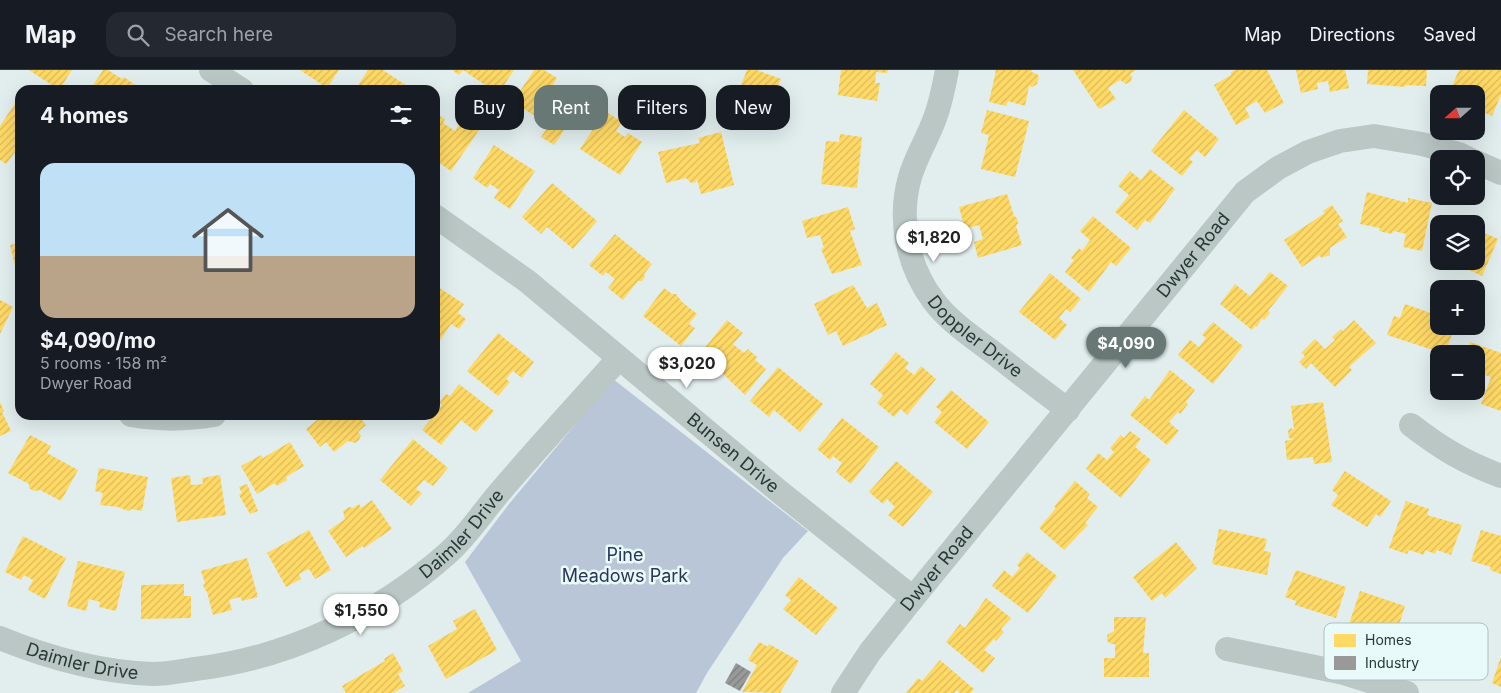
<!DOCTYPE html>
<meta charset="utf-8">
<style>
:root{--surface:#171b24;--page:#242831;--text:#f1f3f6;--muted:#9ea1a6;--line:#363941;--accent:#687875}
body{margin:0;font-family:Inter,sans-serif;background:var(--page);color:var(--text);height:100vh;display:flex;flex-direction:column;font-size:19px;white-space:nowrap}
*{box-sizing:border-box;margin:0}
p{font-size:16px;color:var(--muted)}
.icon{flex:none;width:28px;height:28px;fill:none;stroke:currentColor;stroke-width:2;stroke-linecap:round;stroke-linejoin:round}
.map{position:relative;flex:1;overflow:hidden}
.details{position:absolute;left:15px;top:15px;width:425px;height:335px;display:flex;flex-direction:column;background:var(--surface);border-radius:15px;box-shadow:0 5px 20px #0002}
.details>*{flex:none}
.guide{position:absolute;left:455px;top:15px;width:475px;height:45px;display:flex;gap:10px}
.needle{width:32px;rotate:249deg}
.controls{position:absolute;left:1430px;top:15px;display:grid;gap:10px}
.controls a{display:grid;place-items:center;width:55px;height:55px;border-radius:10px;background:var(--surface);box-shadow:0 5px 20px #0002;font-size:25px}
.price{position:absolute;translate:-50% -42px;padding:0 11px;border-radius:18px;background:#fff;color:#222;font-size:16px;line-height:32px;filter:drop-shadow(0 1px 2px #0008)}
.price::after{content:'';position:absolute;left:50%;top:30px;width:15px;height:11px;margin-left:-8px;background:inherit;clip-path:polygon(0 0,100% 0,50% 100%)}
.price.active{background:var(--accent);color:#fff}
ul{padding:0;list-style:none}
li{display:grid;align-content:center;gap:10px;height:265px;padding:0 25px}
li span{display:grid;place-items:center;height:155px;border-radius:15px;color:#555}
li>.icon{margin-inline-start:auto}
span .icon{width:90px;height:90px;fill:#fffc;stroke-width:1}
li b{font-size:21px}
h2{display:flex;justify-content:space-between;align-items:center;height:60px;padding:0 25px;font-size:21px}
.tag{padding:0 18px;border-radius:15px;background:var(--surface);box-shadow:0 5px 20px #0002;font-size:18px;line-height:45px}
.tag.active{background:var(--accent);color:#fff}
header{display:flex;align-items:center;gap:30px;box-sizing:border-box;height:70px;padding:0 25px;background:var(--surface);border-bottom:1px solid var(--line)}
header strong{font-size:24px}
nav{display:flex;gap:28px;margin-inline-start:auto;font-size:18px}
.search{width:350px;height:45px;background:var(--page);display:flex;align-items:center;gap:12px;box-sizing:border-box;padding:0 18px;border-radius:15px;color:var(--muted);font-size:19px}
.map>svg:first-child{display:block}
.green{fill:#b9c6d7}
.homes{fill:url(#homes-hatch)}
.industry{fill:url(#industry-hatch)}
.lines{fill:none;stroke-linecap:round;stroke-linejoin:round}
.street{stroke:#bac7c5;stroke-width:24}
.labels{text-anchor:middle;stroke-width:5;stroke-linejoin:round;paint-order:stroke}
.street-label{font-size:18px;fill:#273934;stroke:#e8fbfa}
.park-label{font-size:18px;fill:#293559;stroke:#e8fbfa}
.key{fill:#e8fbfa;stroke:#aec1bf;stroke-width:1}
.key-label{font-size:14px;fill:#273934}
</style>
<header>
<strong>Map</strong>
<div class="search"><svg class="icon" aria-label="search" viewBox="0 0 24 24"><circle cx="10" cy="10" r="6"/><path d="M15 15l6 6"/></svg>Search here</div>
<nav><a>Map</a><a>Directions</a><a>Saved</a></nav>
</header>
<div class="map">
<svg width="1501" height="623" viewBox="0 0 1501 623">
<defs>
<pattern id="homes-hatch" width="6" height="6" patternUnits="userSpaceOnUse" patternTransform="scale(1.25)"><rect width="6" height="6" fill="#ffd966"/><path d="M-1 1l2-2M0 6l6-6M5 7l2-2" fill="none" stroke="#dbbb59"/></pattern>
<pattern id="industry-hatch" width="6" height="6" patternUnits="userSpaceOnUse" patternTransform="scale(1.25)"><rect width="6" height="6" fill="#999"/><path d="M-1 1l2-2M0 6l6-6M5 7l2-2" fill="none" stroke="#7d7e7e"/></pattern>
</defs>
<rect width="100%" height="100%" fill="#e1eeed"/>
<path class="green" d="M613,309l195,152 -25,27 -76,115 -11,20h-228l53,-32 -56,-99 44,-58z"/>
<g class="homes">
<path d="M29,0h43l-13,20z"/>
<path d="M103,0h5l14,9 2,-2 18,13h-52z"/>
<path d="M300,0h39l-12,18z"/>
<path d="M368,0h15l30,20h-58z"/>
<path d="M452,0h62l-16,24 -35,-24 -4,5z"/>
<path d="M534,0h10l13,8 -5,8 29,19 -27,40 -13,-8 8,-12 -36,-23z"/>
<path d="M747,0h10l24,9 -5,12 2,4 -2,5 -4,1 -7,19 -11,-5 -3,7 -21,-9z"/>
<path d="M841,0h47l-1,3 -11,-1 -1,11h5l-3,18 -39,-6z"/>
<path d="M996,0h36l-1,2 6,2 2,3 -2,7 -5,3 -3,-1 -4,20 -17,-5 -2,5 -17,-4z"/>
<path d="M1073,0h63l-6,4 2,3 -1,4 -5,3 -6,-4 -12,8 8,11 -17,10z"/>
<path d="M1235,0h32l17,33 -19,10 -8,-12 -12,7 5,9 -14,8 -22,-40 17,-10v-3z"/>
<path d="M1296,0h49l4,18 -19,4 -2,-11 -11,2 1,6 -17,4z"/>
<path d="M1368,0h59l-1,16 -21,-1v2l-38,-3z"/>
<path d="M1459,0h42v25l-9,21 -16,-7 3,-11 -3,-1v-3h-20l-6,-3z"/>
<path d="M18,29l2,1v46l-14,18 -6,-4v-34z"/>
<path d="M987,40l42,11 -14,56 -34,-8 8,-34 -8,-2z"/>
<path d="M1184,40l35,29 -14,18 -8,-7 -8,9 4,3 -11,14 -31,-25z"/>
<path d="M605,41l17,11 -6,9 9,6 3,-4 14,9 -22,33 -40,-26z"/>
<path d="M435,43l10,6 -2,4 12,8 7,-12 17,11 -28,41 -16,-11z"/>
<path d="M721,62l13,53 -33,9 -4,-15 -1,3 -5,1 -5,-5 -20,5 -8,-31 42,-9 -2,-5z"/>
<path d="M840,64l22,3 -5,51 -36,-4 5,-43 13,1z"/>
<path d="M494,75l41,26 -25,38 -16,-11 5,-8 -9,-6 -3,4 -14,-10z"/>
<path d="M1150,99l25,20 -25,34 -5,-3 -8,10 -22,-18 14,-17 -11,-9 12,-15 11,9z"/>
<path d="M552,113l45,38 -24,28 -26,-22 -6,7 -19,-17z"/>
<path d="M1367,122l41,11v-5l24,5 -10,48 -19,-4 3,-13 -13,-3 -1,3 -13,-3 1,-3 -20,-4z"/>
<path d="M1007,124l7,22 3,2 1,5 -2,3 6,19 -44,13 -4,-16 9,-3 -4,-14 -14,4 -6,-22z"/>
<path d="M1332,135l11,16 -5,3 9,13 -17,11v7l-9,3 -1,-3 -18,12 -18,-27 41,-27 -2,-2z"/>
<path d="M848,137l7,22 -5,2 12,34 -30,9 -11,-25 3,-1 -4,-13 -13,3 -5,-17z"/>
<path d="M1456,145l17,7 -1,2h-20z"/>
<path d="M1093,146l38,32 -15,18 -5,-4 -22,30 -24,-20 9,-12 -3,-2 8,-10 3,3 8,-11 -10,-9z"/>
<path d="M1482,162l16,7 -16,37 -33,-15h27v-25l4,2z"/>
<path d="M615,164l37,30 -8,10 1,3 -3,4h-4l-15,19 -15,-12 7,-9 -9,-7 -3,4 -14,-11z"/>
<path d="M20,173v39h-1l-9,-37z"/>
<path d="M1270,202l18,14 -20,25 2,2 -6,7 -2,-2 -5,9 -2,-1 -3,4 -32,-26 15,-20 15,12z"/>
<path d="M1050,203l31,26 -11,13 -4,-3 -7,9 8,7 -12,15 -36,-28z"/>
<path d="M435,215l29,19 -6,9 8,6 -7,10 -8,-5 -14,21 -2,-1z"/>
<path d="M853,215l14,23 10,-5 10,22 -44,21 -7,-15 -8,4 -14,-31z"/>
<path d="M664,218l8,6h4l6,8 15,12 -8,10 6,4 -14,18 -38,-30z"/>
<path d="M0,230l13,7 -13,27z"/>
<path d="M1405,234l34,12v10h16l-10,28 -58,-19 7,-19 6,2z"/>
<path d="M727,250l16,13 -10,11 11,9 4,-4 9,8 -2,3 11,9 -21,26 -26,-25 -4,5 -19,-16z"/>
<path d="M1354,250l22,23 -27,24 3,3 -17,17 -24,-24 -5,6 -7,-7 6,-6 -4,-3 14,-14 10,10 10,-9 -3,-3 9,-8 2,2z"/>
<path d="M1213,252l30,24 -30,38 -35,-29 12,-15 9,7 7,-9 -4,-3z"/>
<path d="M498,263l36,29 -12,16 -9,-7 -7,8 4,3 -12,14 -31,-25z"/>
<path d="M1470,272l31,11v58l-20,-7 10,-27 -15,-5v-18h-10z"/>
<path d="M896,282l13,11 -4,5 9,7 7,-9 15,13 -29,36 -6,-6 -7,8 -17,-14 6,-8 -13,-11z"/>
<path d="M778,297l45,37 -23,28 -26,-22 -5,7 -19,-16z"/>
<path d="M1170,300l25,20 -9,12 2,2 -8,10 -2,-2 -9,10 10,9 -12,14 -37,-30 15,-19 4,4z"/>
<path d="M459,314l35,27 -18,21 -15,-12 -20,25 -19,-15 20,-25 -3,-2 7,-9 4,2z"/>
<path d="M951,320l38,32 -22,27 -33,-27 8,-10 -6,-5z"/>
<path d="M0,332l4,9 -2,1 9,19 -11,5z"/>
<path d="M1323,332l9,60 -18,2 -1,-7 -26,3 -2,-19 9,-2 -5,-1 -1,-7 3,-3 3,2 -3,-24z"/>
<path d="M323,345h35l8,10 -8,7 3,3 -2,5 -4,3 -7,-2 -14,11 -8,-10 -6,5 -14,-18z"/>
<path d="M842,348l37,29 -28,37 -15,-12 6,-9 -9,-7 -3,4 -13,-11z"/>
<path d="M1130,361l11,8 -6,8 16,13 -30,38 -35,-29 12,-16 9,7 7,-8 -4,-4 11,-13 3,3z"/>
<path d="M30,365l21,11 -4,7 31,17 -17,31 -21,-11 -6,1 -5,-3v-4l-21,-11z"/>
<path d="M413,369l35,29 -15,18 -9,-6 -8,9 6,4 -11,13 -31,-26z"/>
<path d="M290,372l14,24 -18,11 1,3 -10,6 -2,-3 -18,11 -16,-28 20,-11 2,3z"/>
<path d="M896,391l37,31 -30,35 -15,-12 7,-8 -8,-8 -4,5 -14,-12z"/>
<path d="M99,398l49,9 -6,34 -10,-2 -4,2 -10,-4 -18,-2 3,-12 -8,-2z"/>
<path d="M1345,401l46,30 -11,16 -4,-3 -9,13 -36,-22 7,-10 -6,-5z"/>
<path d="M190,405l1,10 12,-1 -1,-6 18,-3 6,40 -49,7 -6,-44z"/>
<path d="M1075,411l15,13 -3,4 11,9 -13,16 3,2 -24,25 -25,-22 17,-20 -2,-1z"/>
<path d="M247,414l11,27 -8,3 -11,-19 3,-2 -3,-6z"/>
<path d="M372,430l20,29 -28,19 -1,-2 -17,11 -18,-26 17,-12 -2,-8 6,-4 4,1 6,-4 2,4z"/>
<path d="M1406,431l23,8 -2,6 35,10 -11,30 -14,-5 -2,4 -10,-4 -1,5 -15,-5 -2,4 -18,-6z"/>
<path d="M1219,459l48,10 -3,12 7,1 -4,23 -55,-11z"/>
<path d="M309,460l22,40 -16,9 -6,-10 -10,5 2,5 -15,8 -19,-34z"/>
<path d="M1481,460l20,6v38l-11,-4 1,-3 -20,-6z"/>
<path d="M23,466l43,22 -21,41 -17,-9 5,-10 -9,-5 -3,5 -16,-8z"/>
<path d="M1176,472l21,26 -32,30 -3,-5 -10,8 -19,-24z"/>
<path d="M1027,482l30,24 -29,37 -36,-27 12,-16 8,7 8,-9 -3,-3z"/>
<path d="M247,488l11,39 -16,4 -2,-4 -11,3 3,10 -19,5 -6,-23 -4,-6 2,-3 -4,-12z"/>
<path d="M78,491l47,11 -9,39 -17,-4 1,-5 -11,-3 -3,12 -19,-5z"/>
<path d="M1296,500l50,17 -10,31 -41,-13 1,-4 -11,-4z"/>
<path d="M799,507l39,31 -22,27 -33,-26 8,-9 -6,-5z"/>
<path d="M184,514v12h7v22l-50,1v-34z"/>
<path d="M1360,521l45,15 -12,38 -17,-6 2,-6 -12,-4 -3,11 -17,-6z"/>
<path d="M986,528l25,20 -10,11 3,3 -8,9 -2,-2 -10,11 11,8 -12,15 -37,-31 14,-18 5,4z"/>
<path d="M475,539l22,41 -51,29 -18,-33 29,-17 -4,-8z"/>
<path d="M1114,547h32l-3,36h6v24h-45v-19h11v-14h-4l-4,-3v-6l7,-4z"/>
<path d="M759,572l9,5 1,-3 30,17 -19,32 -38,-1 15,-27 -9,-5z"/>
<path d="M393,583l10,18 -5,3 7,12 -12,7h-47l-4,-7 43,-25 -1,-2z"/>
<path d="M1501,587v30l-9,-4z"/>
<path d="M940,590l34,29 -3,4h-11l-3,-3 -3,3h-48l12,-15 4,3z"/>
</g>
<path class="industry" d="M736,593l15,9 -11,19 -15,-8z"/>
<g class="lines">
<g class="street">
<path d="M211,0l31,20"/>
<path id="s1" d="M947,0c-3,16 -6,32 -12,48 -7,20 -19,38 -25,59 -12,42 -3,88 23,123 16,22 41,38 62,54 24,19 49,38 73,56"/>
<path d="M1476,92l25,11"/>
<path id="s2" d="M435,146l92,65 254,212 132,105"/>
<path d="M131,345c28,5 54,5 83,0"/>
<path d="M1411,355c31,24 53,37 90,51"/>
<path id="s3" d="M0,568c49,20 100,34 153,36 14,0 28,-3 42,-5 93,-11 182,-53 253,-116 20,-18 34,-40 51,-60 39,-46 80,-90 120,-135"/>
<path d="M1227,579l117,24 63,20"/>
<path id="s4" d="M843,623l27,-41 43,-54 332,-406 33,-24 30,-16 32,-11 34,-5 48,8 37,10 10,5"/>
</g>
</g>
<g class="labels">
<g class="street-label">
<text dy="6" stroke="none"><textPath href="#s4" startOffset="561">Dwyer Road</textPath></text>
<text dy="6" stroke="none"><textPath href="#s1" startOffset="299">Doppler Drive</textPath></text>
<text dy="6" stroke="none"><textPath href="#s2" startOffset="381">Bunsen Drive</textPath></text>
<text dy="6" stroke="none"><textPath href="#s3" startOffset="506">Daimler Drive</textPath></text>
<text dy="6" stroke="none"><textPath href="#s4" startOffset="156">Dwyer Road</textPath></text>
<text dy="6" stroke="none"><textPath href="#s3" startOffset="86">Daimler Drive</textPath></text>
</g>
<g class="park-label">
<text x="625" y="491">Pine<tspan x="625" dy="21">Meadows Park</tspan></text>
</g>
</g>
<rect x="1324" y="553" width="164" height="57" rx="8" class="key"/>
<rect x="1334" y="564" width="22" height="13" fill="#ffd966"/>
<rect x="1334" y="586" width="22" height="14" fill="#999"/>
<g class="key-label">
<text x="1365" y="575">Homes</text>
<text x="1365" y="598">Industry</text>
</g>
</svg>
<div class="controls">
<a><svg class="needle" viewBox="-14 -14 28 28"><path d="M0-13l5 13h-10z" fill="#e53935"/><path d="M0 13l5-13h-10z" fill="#9ea1a6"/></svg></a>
<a><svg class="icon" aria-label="locate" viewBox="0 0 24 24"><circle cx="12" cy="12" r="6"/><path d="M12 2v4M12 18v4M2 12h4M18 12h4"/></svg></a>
<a><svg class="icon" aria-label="layers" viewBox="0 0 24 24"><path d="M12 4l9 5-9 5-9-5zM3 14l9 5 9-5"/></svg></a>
<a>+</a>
<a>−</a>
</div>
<b class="price" style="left:934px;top:193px">$1,820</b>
<b class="price active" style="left:1126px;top:299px">$4,090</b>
<b class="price" style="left:687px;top:319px">$3,020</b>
<b class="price" style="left:361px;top:566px">$1,550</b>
<div class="guide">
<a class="tag">Buy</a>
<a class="tag active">Rent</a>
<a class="tag">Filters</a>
<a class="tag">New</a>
</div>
<section class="details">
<h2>4 homes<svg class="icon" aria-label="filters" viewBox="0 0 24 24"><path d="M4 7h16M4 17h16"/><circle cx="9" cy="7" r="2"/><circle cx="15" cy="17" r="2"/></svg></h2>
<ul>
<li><span style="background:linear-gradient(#bfe0f5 60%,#b9a48a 0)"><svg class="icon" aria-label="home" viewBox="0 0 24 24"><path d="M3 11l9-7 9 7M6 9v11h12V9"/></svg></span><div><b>$4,090/mo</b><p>5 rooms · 158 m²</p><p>Dwyer Road</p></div></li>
</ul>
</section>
</div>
